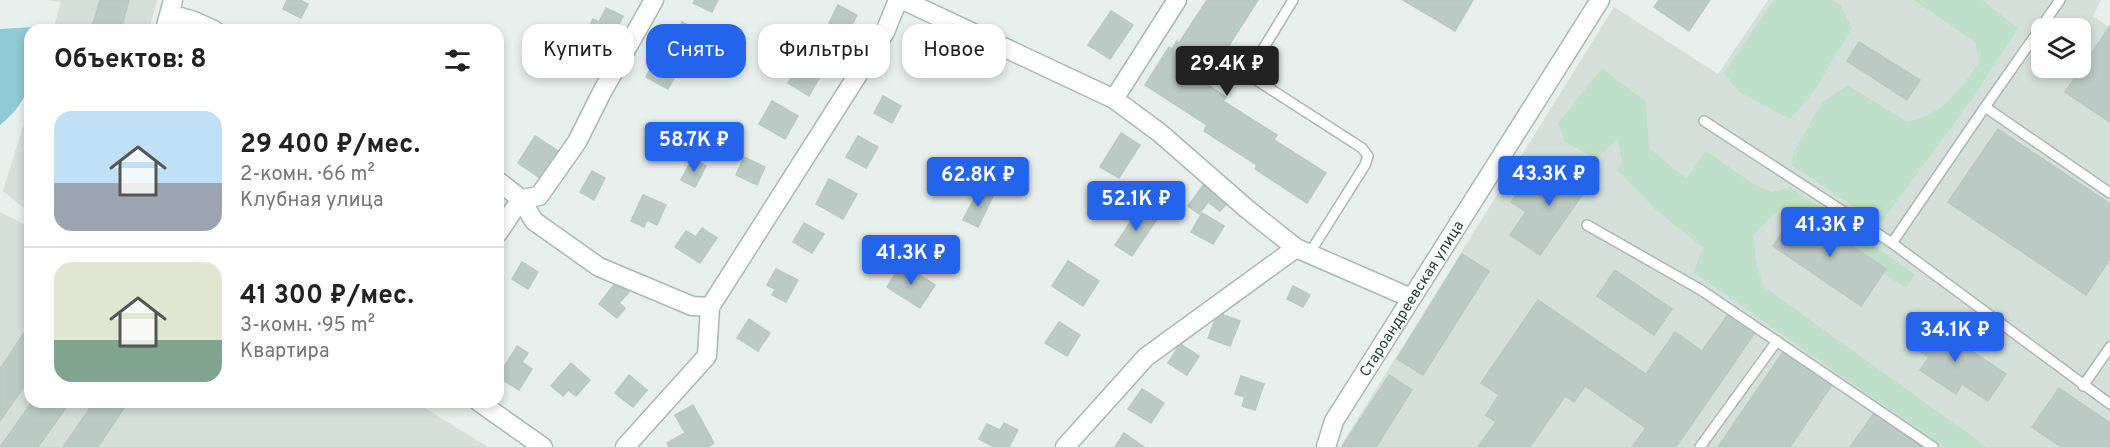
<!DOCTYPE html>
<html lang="ru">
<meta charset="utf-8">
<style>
:root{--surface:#fff;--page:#f6f6f6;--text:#222;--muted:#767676;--line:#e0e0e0;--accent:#2563eb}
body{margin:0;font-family:Overpass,sans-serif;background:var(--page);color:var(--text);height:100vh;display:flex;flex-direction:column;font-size:22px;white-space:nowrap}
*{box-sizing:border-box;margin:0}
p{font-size:20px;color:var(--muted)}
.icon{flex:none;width:33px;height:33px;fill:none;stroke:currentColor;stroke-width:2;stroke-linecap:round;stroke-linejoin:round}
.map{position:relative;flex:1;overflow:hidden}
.sheet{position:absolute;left:24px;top:24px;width:480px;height:384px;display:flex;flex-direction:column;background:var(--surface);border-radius:18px;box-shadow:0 3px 9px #0003}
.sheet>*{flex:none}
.guide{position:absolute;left:522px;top:24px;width:570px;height:54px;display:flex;gap:12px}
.buttons{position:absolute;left:2031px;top:18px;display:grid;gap:12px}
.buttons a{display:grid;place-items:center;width:60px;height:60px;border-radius:12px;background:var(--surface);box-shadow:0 3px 9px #0003;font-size:30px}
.price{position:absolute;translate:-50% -51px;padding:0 14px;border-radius:6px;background:var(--accent);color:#fff;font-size:20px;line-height:39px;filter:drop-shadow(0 2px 3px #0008)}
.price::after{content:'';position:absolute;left:50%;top:36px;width:18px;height:14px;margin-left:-9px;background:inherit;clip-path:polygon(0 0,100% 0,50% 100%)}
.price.on{background:#222;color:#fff}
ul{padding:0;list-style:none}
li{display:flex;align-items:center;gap:18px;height:150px;padding:0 30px}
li+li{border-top:2px solid var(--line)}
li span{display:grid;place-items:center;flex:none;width:168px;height:120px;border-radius:18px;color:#555}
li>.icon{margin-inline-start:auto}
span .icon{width:72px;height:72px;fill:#fffc;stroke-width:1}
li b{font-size:26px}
h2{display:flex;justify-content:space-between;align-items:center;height:72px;padding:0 30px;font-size:26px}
.chip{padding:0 21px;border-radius:18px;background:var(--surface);box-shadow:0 3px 9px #0003;font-size:21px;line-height:54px}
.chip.on{background:var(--accent);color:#fff}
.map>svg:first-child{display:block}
.built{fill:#d4dfda;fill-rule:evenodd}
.green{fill:#bfe0c8}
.water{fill:#8ec9d4}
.building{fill:#bbcac4;stroke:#b8c9c2;stroke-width:1.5}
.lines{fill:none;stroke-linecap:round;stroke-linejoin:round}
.service-casing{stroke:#a8b8b2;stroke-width:12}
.minor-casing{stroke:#a8b8b2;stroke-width:21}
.service{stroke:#fff;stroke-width:9}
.minor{stroke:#fff;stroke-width:18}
.labels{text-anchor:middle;stroke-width:4.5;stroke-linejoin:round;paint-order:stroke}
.street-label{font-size:15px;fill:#24423a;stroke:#f7fbf9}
</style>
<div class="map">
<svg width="2110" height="447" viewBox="0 0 2110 447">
<rect width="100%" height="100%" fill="#e6efeb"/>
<g class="built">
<path d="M46,0h111l-8,30h-96l8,-28z"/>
<path d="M1768,0h333l-8,16 17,12v419h-770l274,-440 104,67zM2042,28h38v40h-38z"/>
<path d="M30,104v109l-27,-22z"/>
<path d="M0,212l30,15v175h385l73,45h-488z"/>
</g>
<g class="green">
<path d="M1774,0h58l8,4 12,24 -39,65 -23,26 -51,-27 -15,-19z"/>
<path d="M1914,0h68l36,28 -43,67 -95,129 -89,-59 3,-13 28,-50 26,-17 59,37c40,-10 50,-29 72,-60l-4,-20z"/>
<path d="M1602,68l44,34 3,46 37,30 20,-27 46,32 20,9 18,-5 125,87 -9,14 -125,-80 -28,27 3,26 7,25 224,161h-44l-250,-175 10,-24 -48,-39 -38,-39 5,-9 -4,-22 -22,20 -31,-17 -7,-19z"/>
</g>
<path class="water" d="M52,26l-1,4h-21c0,43 7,65 -30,95v-96z"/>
<g class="building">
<path d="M100,0h29l-8,30h-30z"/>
<path d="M287,0h13l8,4 -7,14 -18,-9z"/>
<path d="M695,0h23l-6,12 -19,-9z"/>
<path d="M1207,0h51l-39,61 -3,-2 -14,22 24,16 -3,4 54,34 -3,5 52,33 -19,30 -52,-34 2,-4 -53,-34 3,-6 -62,-40 24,-38 3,2 5,-8 2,2z"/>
<path d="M1403,0h70l-18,31z"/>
<path d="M1659,0h51l-21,31 -35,-24z"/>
<path d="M838,5l19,10 -9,18 -19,-10z"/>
<path d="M606,8l17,8 -10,22 7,3 -14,28 -22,-11 6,-11 -8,-4 11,-24 6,3z"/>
<path d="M1111,11l22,14 -23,34 -22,-14z"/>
<path d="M682,22l15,8 -8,15 -15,-8z"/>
<path d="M816,26l27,13 -12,24 -14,-6 5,-10 -13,-6z"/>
<path d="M2110,26v96l-45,-30z"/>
<path d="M1859,42l61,38 -13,20 -60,-39z"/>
<path d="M660,51l22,13 -14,25 -22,-12z"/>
<path d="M799,63l21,13 -11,20 -21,-13z"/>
<path d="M883,96l18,10 -9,17 -18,-10z"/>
<path d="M772,101l26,15 -13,23 -26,-15z"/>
<path d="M1998,129l112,75v55l-24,36 -138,-93z"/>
<path d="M1121,133l19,12 -21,33 -19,-11z"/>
<path d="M535,136l23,15 -18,27 -22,-15z"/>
<path d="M858,136l20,11 -12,21 -20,-11z"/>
<path d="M744,157l21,10 -8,18 -21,-10z"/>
<path d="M692,159l14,7 -11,21 -14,-7z"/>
<path d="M1581,159l18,12 -59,84 -30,-20 16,-23 -15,-10 17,-25 27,18z"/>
<path d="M592,171l13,7 -11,22 -14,-8z"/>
<path d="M829,179l28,15 -14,25 -27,-15z"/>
<path d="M1204,184l24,18 -8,9 -12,-9 -9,12 -11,-8z"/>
<path d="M979,189l14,7 -15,31 -15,-7z"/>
<path d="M643,195l23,10 -9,20 -10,-5 -3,7 -13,-6z"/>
<path d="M1140,208l17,11 -25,37 -17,-11z"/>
<path d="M1798,209l88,60 -25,37 -88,-60z"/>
<path d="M1202,213l22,13 -11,18 -22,-12z"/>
<path d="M804,223l20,11 -12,19 -19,-11z"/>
<path d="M702,228l15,10 -17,25 -25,-16 11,-16 10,6z"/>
<path d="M1462,254l27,17 -66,104 -26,-16z"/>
<path d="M1068,261l31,20 -16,25 -31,-20z"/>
<path d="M522,262l16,10 -10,17 -16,-10z"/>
<path d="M902,264l33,21 -15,23 -33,-21z"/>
<path d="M776,269l22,11 -12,22 -14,-7 3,-6 -8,-4z"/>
<path d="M1615,270l57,39 -18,26 -57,-39z"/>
<path d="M616,282l13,10 -10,11 6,5 -8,10 -18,-14z"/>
<path d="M1293,286l17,9 -7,12 -16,-8z"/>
<path d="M1538,300l108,74 29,-42 27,19 25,-35 27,18 -78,113h-44l14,-19 -61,-42 -11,16 -9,-6 -35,51h-52l18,-25 -10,-7 13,-20 -18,-12z"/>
<path d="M1218,313l22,8 -10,25 -22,-8z"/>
<path d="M749,319l21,14 -12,18 -21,-13z"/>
<path d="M1924,319l82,55 -18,27 -26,-17 -6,10 -36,-24 9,-13 -22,-14z"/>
<path d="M1059,322l21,13 -13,21 -22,-13z"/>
<path d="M30,324v54l-30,43v-52z"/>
<path d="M1180,344l19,12 -12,19 -19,-12z"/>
<path d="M517,346l11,7 -6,9 10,7 -13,21 -21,-13z"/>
<path d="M1783,352l49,33 -42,62h-72z"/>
<path d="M571,363l19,17 -14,16 -8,-6 -5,6 -12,-10z"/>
<path d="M629,375l18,15 -14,17 -18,-14z"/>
<path d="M1389,375l23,15 -36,57h-34z"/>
<path d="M1241,376l23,8 -9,26 -13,-4 3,-9 -10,-3z"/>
<path d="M2059,388l51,35v24h-49l-29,-20z"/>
<path d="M1142,389l22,14 -13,20 -23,-14z"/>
<path d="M32,402h38l-32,45h-38z"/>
<path d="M94,402h34l-30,45h-35z"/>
<path d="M693,405l21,38 -6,4h-39l-2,-4 18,-10 -10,-18z"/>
<path d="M1874,413l48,34h-72z"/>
<path d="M1004,423l14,7 -9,17h-15l-15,-8 8,-15 13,6z"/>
<path d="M1124,433l20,14h-29z"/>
</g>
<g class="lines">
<g class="service-casing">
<g id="service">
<path d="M1293,0l-44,72 4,6 109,70 6,8 -3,9 -56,89"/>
<path d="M1985,107l75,-107"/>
<path d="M1704,121l188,122 218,161"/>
<path d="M1587,225l114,65 232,157"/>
<path d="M1892,243l93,-136 125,86"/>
<path d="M2083,386l27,-39"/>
<path d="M1700,447l77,-106"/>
</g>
</g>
<g class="minor-casing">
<g id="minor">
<path d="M903,0l211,99 46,34 87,76 49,39 115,50"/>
<path d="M170,14l24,7 20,9"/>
<path d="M165,30l8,-30"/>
<path d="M1114,99l63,-99"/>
<path d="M498,181l23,18 13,22 65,46 93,39 18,1"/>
<path d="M498,233l23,-34 18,-3 38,-54 25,-50 52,-92"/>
<path d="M479,402l64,45"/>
<path d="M625,447l82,-91 3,-49 175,-275 13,-32"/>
<path d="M1065,447l81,-90 150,-109"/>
<path id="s1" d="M1326,447l8,-26 266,-421"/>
</g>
</g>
<use href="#service" class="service"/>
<use href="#minor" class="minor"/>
</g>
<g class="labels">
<g class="street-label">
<text dy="5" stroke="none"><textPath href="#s1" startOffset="172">Староандреевская улица</textPath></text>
</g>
</g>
</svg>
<div class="buttons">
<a><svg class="icon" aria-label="layers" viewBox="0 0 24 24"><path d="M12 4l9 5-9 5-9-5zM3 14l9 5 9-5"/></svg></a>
</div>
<b class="price on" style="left:1227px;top:97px">29.4K ₽</b>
<b class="price" style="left:694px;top:173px">58.7K ₽</b>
<b class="price" style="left:1549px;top:207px">43.3K ₽</b>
<b class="price" style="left:978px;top:208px">62.8K ₽</b>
<b class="price" style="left:1136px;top:232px">52.1K ₽</b>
<b class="price" style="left:1830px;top:258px">41.3K ₽</b>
<b class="price" style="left:911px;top:286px">41.3K ₽</b>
<b class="price" style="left:1955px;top:363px">34.1K ₽</b>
<div class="guide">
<a class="chip">Купить</a>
<a class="chip on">Снять</a>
<a class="chip">Фильтры</a>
<a class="chip">Новое</a>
</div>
<section class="sheet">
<h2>Объектов: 8<svg class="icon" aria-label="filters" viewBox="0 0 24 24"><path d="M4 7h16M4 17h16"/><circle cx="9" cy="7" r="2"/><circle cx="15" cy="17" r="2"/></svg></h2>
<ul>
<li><span style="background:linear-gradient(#bfe0f5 60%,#9aa5b1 0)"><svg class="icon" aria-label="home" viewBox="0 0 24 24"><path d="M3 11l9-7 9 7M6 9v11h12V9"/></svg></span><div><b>29 400 ₽/мес.</b><p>2-комн. · 66 m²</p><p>Клубная улица</p></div></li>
<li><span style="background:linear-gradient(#dfe7d0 65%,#7fa58c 0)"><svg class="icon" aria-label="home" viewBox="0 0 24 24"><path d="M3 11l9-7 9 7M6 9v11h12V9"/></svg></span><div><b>41 300 ₽/мес.</b><p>3-комн. · 95 m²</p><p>Квартира</p></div></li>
</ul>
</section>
</div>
